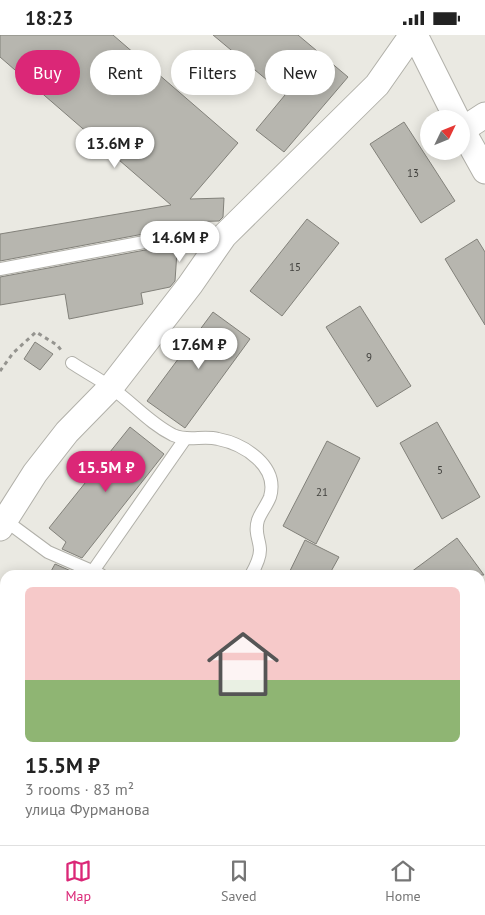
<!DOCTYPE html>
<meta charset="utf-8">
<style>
:root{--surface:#fff;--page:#f2f2f2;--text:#222;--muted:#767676;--line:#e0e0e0;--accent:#db2777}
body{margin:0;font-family:"PT Sans",sans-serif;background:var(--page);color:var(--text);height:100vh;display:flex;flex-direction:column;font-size:19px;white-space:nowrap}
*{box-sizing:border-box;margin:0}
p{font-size:16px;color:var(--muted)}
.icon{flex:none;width:28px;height:28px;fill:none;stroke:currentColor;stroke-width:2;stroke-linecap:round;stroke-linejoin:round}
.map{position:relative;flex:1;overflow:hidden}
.sheet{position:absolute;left:0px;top:535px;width:485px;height:275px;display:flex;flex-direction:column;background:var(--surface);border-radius:15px 15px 0 0;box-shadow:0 2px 12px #0003}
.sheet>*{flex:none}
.guide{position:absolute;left:15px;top:15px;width:455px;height:45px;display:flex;gap:10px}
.needle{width:32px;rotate:47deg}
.fabs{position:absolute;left:420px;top:75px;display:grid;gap:10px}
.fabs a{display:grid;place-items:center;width:50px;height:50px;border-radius:50%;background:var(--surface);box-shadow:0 2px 12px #0003;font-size:25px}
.price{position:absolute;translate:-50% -42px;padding:0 11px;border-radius:18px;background:#fff;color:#222;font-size:16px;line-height:32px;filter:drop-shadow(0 1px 2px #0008)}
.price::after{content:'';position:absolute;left:50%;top:30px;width:15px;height:11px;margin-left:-8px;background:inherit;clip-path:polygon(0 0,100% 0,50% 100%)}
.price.selected{background:var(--accent);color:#fff}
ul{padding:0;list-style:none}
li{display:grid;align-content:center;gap:10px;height:265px;padding:0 25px}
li+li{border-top:1px solid var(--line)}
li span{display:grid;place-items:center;height:155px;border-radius:8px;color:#555}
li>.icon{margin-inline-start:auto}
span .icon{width:90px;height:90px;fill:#fffc;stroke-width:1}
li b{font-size:21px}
.tag{padding:0 18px;border-radius:22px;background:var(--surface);box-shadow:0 2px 12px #0003;font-size:18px;line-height:45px}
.tag.selected{background:var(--accent);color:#fff}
.status{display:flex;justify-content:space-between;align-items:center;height:35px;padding:0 25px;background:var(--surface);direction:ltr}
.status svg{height:14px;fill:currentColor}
.tabs{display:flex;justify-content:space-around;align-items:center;height:70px;border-top:1px solid var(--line);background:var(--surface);font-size:14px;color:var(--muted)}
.tabs a{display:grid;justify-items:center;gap:2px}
.tabs .selected{color:var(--accent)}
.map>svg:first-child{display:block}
.building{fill:#b7b6af;stroke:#82817a}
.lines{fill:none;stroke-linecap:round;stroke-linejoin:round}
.lane-casing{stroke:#b1b0a9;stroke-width:14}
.street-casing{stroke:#b1b0a9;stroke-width:27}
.path{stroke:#95948f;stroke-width:3;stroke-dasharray:4 4;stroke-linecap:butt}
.lane{stroke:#fff;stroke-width:12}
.street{stroke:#fff;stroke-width:25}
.labels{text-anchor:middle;stroke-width:4.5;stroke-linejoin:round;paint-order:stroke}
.number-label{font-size:11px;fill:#41413d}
</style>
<div class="status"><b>18:23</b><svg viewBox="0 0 49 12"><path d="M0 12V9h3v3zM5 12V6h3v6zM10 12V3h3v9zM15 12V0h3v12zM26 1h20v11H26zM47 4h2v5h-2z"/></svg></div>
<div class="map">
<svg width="485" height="810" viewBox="0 0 485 810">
<rect width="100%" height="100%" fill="#eae9e2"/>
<g class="building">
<path d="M0,0h113l125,108 -48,56 34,-1 -1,19 -4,4 -40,1 -4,59 -5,6 -29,6 2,11 -74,15 -4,-25 -65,11v-28l156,-29 5,-2 2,-7 -2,-5 -7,-2 -154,29v-27l171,-29 -171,-148z"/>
<path d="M213,0h85l50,42 -64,75 -28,-22 29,-35z"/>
<path d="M404,87l51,79 -34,22 -51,-79z"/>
<path d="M307,184l32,24 -57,73 -32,-25z"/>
<path d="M477,204l8,13v73l-40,-66z"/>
<path d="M360,271l51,80 -34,21 -51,-80z"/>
<path d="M213,277l37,27 -65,89 -38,-27z"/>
<path d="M35,307l18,12 -13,16 -16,-11z"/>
<path d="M437,387l43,75 -38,22 -42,-76z"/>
<path d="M130,392l34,27 -82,104 -20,-9 4,-7 -17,-14z"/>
<path d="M327,406l33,17 -44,86 -33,-18z"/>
<path d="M457,503l27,37h-77z"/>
<path d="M305,505l34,17 -10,18h-41z"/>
<path d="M55,529l16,7 -3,4h-19z"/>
</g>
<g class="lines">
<g class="lane-casing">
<g id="lane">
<path d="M0,234l155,-29"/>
<path d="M72,328c12,8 26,15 38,24 22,15 39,36 63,48 15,7 30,0 45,4 26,5 61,27 52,58 -3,8 -9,15 -12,23 -4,13 2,20 2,30 0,8 -5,18 -9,25"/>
<path d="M2,483l46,34 53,23"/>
<path d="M93,536l92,-132"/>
</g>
</g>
<g class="street-casing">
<g id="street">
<path d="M415,0l42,84"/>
<path d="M461,93l24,43"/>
<path d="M462,95l23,-15"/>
<path d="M0,493l35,-55 32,-41 44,-45 79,-102 34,-49 153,-151 35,-50"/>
<path d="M0,574l5,3"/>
<path d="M480,663l5,5"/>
<path d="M385,805l8,5"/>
</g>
</g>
<path class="path" d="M0,336l13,-18 23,-21 21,13 4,5"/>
<use href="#lane" class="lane"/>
<use href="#street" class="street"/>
</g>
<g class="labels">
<g class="number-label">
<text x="413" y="142">13</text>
<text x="295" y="236">15</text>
<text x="369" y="326">9</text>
<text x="440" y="439">5</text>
<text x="322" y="461">21</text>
</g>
</g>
</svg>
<div class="fabs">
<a><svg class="needle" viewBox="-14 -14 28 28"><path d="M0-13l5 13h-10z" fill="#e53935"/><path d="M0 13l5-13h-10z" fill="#767676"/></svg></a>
</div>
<b class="price" style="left:115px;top:134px">13.6M ₽</b>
<b class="price" style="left:180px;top:228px">14.6M ₽</b>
<b class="price" style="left:199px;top:335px">17.6M ₽</b>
<b class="price selected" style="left:106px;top:458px">15.5M ₽</b>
<div class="guide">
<a class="tag selected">Buy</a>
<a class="tag">Rent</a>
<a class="tag">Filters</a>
<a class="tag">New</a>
</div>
<section class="sheet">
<ul>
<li><span style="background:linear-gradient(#f6c9c9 60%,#8fb573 0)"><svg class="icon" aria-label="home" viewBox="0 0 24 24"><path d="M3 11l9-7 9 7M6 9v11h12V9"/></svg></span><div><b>15.5M ₽</b><p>3 rooms · 83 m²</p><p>улица Фурманова</p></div></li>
</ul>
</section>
</div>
<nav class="tabs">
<a class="selected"><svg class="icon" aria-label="map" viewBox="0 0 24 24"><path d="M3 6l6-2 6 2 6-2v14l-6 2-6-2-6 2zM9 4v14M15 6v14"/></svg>Map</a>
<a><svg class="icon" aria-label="saved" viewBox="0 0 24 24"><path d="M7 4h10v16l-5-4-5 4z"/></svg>Saved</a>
<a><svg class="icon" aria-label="home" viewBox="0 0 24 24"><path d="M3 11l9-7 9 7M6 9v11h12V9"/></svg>Home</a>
</nav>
